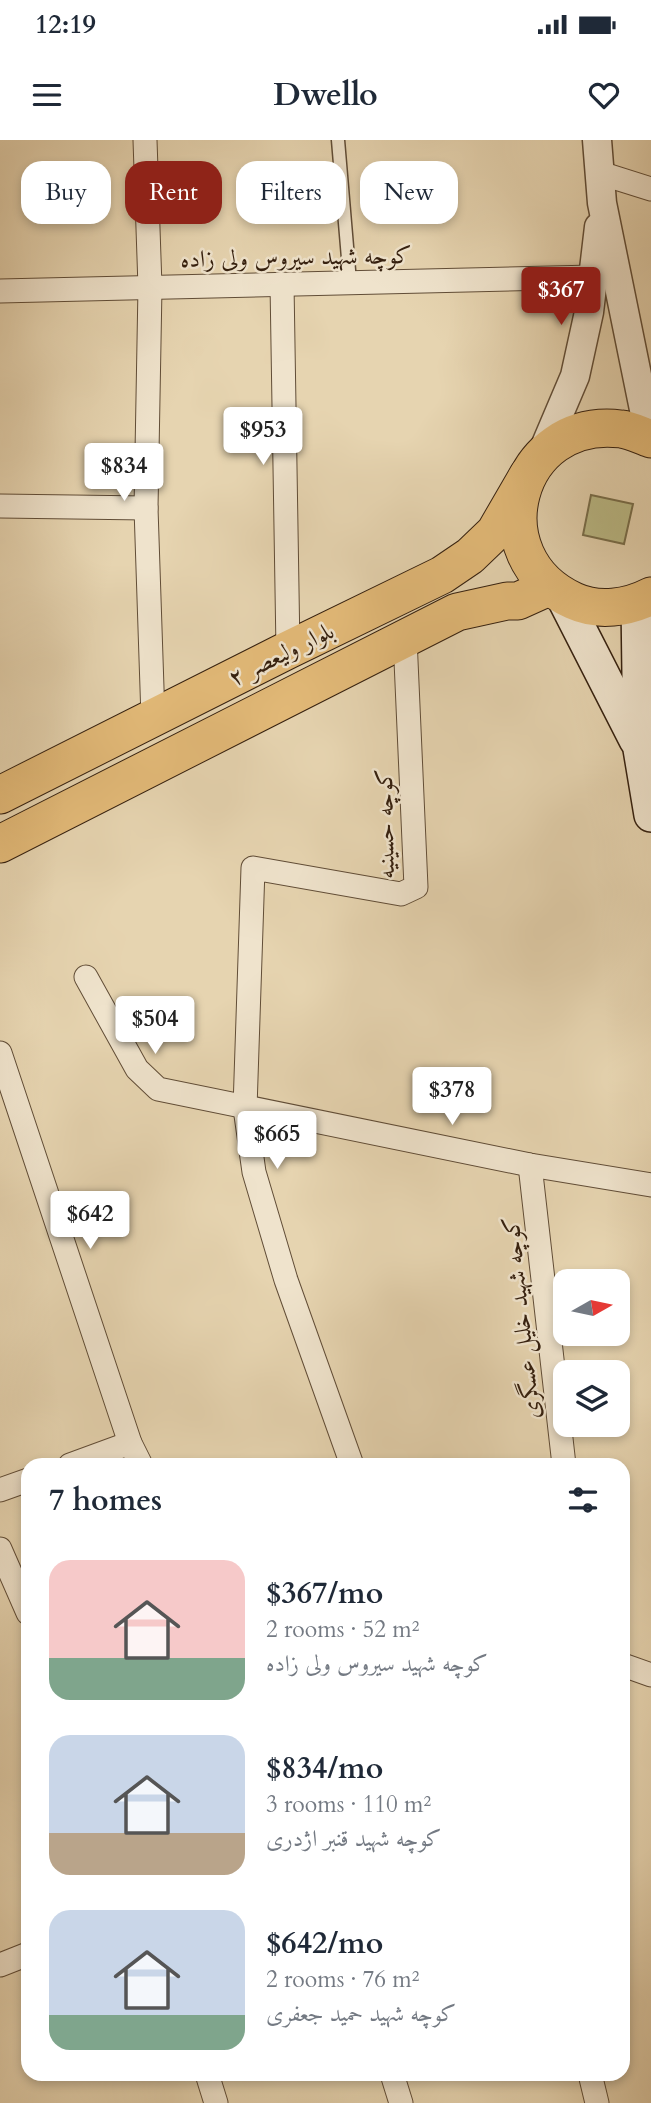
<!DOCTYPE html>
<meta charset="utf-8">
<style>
:root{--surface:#fff;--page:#f6f6f7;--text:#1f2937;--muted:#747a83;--accent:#8f2418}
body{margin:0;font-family:Cardo,Amiri,serif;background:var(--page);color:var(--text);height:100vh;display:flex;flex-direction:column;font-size:26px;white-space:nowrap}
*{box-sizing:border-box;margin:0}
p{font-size:23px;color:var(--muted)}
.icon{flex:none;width:38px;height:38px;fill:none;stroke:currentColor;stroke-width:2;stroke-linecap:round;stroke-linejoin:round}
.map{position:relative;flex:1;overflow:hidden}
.drawer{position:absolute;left:21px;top:1318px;width:609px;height:623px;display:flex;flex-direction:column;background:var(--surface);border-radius:21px;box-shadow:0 4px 10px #0003}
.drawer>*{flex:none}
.hud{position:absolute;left:21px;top:21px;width:609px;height:63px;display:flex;gap:14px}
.needle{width:46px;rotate:81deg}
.fabs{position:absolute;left:553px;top:1129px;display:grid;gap:14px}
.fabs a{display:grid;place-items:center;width:77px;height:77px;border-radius:14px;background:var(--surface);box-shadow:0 4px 10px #0003;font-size:35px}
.price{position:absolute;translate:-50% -60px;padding:0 16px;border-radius:7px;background:#fff;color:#222;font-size:23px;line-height:46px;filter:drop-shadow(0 2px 4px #0008)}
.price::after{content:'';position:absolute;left:50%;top:42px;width:21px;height:16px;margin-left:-10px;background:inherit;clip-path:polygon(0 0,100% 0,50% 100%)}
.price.on{background:var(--accent);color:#fff}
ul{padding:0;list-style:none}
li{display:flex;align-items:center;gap:21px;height:175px;padding:0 28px}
li span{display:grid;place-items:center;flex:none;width:196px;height:140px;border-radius:21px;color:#555}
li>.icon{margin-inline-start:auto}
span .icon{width:84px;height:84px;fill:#fffc;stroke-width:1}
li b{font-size:30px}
h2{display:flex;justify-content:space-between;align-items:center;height:84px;padding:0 28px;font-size:30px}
.chip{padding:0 24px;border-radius:21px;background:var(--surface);box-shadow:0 4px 10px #0003;font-size:24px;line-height:63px}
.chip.on{background:var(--accent);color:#fff}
.status{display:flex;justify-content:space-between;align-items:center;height:49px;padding:0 35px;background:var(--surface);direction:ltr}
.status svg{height:19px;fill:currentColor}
header{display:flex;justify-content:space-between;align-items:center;height:91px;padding:0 28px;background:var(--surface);font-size:32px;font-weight:600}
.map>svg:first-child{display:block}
.green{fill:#bbbb87;stroke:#786e4b;stroke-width:2}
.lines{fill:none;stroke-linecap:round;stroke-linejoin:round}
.service-casing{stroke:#614d37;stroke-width:15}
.minor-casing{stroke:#614d37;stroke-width:25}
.tertiary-casing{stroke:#614d37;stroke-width:31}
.secondary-casing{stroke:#35200f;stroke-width:36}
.primary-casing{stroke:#35200f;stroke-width:39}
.service{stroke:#efe3cc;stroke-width:12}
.minor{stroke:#efe3cc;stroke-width:23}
.tertiary{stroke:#efe3cc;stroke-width:28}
.secondary{stroke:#efe3cc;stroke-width:33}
.primary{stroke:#e3ba78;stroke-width:37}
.labels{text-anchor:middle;stroke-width:5;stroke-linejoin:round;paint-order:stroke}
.street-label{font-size:24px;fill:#35200f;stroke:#efe3cc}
</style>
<div class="status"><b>12:19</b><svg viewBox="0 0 49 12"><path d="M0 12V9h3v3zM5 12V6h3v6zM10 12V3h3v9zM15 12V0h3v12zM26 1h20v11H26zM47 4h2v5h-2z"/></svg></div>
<header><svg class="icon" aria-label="menu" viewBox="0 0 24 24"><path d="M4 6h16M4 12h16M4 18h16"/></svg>Dwello<svg class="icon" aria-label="heart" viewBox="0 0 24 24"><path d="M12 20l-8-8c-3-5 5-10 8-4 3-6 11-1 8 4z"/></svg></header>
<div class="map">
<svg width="651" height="1963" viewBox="0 0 651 1963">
<rect width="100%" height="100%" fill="#e6d4b0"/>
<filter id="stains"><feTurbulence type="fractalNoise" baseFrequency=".00286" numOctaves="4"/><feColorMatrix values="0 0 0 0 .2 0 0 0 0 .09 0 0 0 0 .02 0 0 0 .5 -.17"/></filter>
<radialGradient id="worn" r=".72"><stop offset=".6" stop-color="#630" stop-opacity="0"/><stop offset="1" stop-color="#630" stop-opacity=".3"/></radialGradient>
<path class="green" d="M591,355l42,9 -9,40 -41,-9z"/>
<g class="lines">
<g class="service-casing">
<path id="service" d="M338,0l12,142"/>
</g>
<g class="minor-casing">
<g id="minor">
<path d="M145,0l5,147 -4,221 7,210"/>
<path d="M600,33l51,16"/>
<path d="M282,144l6,366"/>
<path d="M0,151l593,-14"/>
<path d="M0,366l146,2"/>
<path d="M86,837l51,92 21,20 372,76 121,20"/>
<path d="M0,913l130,390 11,22"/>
<path d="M530,1025l34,300"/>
<path d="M70,1325l60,-22"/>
<path d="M352,1325l-66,-185 -32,-108 -9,-64 8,-240 148,26 15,-7 -11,-249"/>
<path d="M0,1350l28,-10"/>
<path d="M0,1409l28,64"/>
<path d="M623,1525l28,10"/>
<path d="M0,1825l28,-11"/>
<path d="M207,1934l9,29"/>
<path d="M392,1934l9,29"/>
<path d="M590,1934l7,29"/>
</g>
</g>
<g class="tertiary-casing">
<g id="tertiary">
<path d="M597,0l5,63 48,236"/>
<path d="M541,316l34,-80 14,-64 10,-85"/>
</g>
</g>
<g class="secondary-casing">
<g id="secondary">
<path d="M562,455l74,145"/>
<path d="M638,462l2,147 11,66"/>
</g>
</g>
<g class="primary-casing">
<g id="primary">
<path d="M651,299c-9,-3 -20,-9 -30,-10 -106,-13 -144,128 -47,172 24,11 54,7 77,-5"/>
<path d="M0,655l288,-145 154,-75 28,-19 25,-24 33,-57"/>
<path d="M0,704l457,-232 50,-11h11l31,-14"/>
</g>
</g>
<use href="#service" class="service"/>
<use href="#minor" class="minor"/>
<use href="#tertiary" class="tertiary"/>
<use href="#secondary" class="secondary"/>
<use href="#primary" class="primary"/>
</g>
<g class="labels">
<g class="street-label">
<text transform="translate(296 117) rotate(-1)" y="8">کوچه شهید سیروس ولی زاده</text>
<text transform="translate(281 514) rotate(-26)" y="8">بلوار ولیعصر ۲</text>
<text transform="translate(385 684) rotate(-91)" y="8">کوچه حسینیه</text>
<text transform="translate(521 1178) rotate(-96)" y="8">کوچه شهید خلیل عسگری</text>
</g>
</g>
<rect width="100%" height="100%" filter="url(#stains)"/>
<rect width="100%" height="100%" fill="url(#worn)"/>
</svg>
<div class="fabs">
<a><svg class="needle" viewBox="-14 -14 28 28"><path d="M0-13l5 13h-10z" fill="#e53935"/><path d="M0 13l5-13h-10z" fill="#747a83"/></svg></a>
<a><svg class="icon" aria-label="layers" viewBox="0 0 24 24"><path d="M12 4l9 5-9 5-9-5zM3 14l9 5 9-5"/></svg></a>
</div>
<b class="price on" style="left:561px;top:187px">$367</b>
<b class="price" style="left:263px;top:327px">$953</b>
<b class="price" style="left:124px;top:363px">$834</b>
<b class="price" style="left:155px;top:916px">$504</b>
<b class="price" style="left:452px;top:987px">$378</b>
<b class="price" style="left:277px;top:1031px">$665</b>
<b class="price" style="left:90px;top:1111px">$642</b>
<div class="hud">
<a class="chip">Buy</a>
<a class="chip on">Rent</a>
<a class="chip">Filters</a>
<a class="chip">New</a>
</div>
<section class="drawer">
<h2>7 homes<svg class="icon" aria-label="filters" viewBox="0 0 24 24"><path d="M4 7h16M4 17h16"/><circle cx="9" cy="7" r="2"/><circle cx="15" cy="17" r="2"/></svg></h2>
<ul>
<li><span style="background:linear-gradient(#f6c9c9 70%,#7fa58c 0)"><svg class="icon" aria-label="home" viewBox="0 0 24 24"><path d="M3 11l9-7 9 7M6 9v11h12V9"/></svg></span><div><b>$367/mo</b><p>2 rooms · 52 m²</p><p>کوچه شهید سیروس ولی زاده</p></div></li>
<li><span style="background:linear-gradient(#c9d6e8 70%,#b9a48a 0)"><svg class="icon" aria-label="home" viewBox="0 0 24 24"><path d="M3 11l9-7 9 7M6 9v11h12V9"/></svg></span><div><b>$834/mo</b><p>3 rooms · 110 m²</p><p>کوچه شهید قنبر اژدری</p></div></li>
<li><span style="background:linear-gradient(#c9d6e8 75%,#7fa58c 0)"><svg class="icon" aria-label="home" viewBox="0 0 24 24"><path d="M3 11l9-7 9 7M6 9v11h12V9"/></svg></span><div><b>$642/mo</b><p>2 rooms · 76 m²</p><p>کوچه شهید حمید جعفری</p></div></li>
</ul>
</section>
</div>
